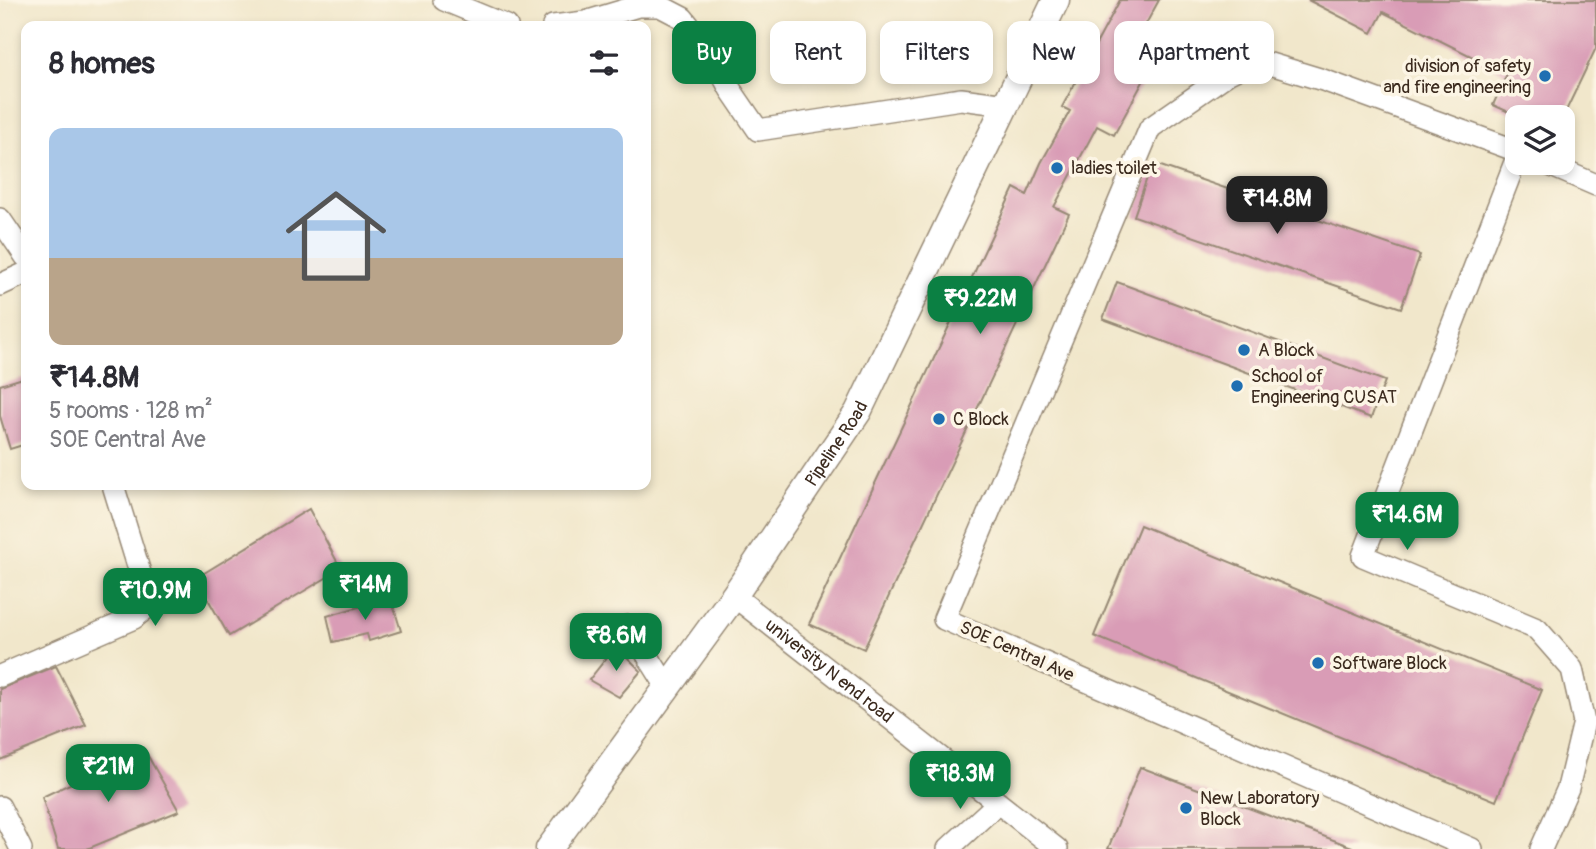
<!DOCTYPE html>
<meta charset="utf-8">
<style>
:root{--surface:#fff;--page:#f7f7f7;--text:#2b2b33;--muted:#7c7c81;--line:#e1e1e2;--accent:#0b8043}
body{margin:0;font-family:Pangolin,sans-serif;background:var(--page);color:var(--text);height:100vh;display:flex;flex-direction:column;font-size:26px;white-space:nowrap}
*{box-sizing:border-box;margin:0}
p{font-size:23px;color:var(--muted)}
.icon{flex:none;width:38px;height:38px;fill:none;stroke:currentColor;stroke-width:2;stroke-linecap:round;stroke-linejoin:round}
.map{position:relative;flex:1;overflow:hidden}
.side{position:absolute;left:21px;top:21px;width:630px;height:469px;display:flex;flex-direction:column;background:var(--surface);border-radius:14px;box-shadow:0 4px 10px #0003}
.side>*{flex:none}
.top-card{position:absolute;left:672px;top:21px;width:665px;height:63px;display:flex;gap:14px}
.tools{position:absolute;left:1505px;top:105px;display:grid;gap:14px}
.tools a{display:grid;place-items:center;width:70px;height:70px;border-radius:14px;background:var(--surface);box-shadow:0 4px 10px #0003;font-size:35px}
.price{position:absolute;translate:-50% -60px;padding:0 16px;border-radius:14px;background:var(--accent);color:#fff;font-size:23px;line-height:46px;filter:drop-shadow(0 2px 4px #0008)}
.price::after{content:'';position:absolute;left:50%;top:42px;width:21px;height:16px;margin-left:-10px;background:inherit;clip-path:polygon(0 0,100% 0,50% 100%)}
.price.on{background:#222;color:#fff}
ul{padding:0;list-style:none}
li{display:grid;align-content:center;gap:14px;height:371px;padding:0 28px}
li+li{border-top:2px solid var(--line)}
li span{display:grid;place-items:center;height:217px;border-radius:14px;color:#555}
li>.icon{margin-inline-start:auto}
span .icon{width:126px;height:126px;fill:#fffc;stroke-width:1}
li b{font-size:30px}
h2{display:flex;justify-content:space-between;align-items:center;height:84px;padding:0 28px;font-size:30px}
.tag{padding:0 24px;border-radius:14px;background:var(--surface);box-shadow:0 4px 10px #0003;font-size:24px;line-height:63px}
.tag.on{background:var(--accent);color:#fff}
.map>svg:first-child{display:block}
.building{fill:#d99cb6}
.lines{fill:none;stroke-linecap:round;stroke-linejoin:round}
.minor-casing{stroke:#968874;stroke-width:24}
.tertiary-casing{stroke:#968874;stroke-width:29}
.minor{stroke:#fff;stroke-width:21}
.tertiary{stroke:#fff;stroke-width:26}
.poi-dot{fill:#1f6fb2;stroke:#fcf5e5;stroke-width:2.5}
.labels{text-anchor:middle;stroke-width:7;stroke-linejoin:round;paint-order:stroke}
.poi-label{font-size:18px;fill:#3b2a1e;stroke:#fcf5e5;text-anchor:start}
.street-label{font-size:18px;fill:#3b2a1e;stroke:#fcf5e5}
</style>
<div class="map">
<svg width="1596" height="849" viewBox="0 0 1596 849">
<rect width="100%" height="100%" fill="#fcf5e5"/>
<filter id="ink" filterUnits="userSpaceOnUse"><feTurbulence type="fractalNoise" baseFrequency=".0143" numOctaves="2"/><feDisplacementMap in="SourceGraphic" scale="14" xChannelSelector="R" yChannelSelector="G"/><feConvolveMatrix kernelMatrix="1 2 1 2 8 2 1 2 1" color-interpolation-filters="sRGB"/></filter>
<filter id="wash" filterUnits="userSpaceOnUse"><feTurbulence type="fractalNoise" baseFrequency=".00686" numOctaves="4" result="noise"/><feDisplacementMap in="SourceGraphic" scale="28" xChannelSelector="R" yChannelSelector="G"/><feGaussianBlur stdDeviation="1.57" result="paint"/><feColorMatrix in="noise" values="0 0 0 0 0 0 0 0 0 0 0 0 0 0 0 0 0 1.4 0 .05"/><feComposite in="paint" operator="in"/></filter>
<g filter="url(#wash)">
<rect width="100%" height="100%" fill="#f1e7cb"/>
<g id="blocks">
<g class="building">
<path d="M1120,0h39l-18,33 22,12 -49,90 -17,-9 -43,81 15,7 -205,435 -55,-25 205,-436 13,7 14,-32 29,-52 -8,-4z"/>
<path d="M1308,0h288v48l-33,69h-43l-27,-12 14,-31 -124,-62 -11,21z"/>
<path d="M1152,163l268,92 -19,53 -267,-92z"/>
<path d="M1117,282l268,99 -14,37 -268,-99z"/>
<path d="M26,377v67l-16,5 -10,-33v-31z"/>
<path d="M309,509l32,60 -112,67 -33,-58z"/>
<path d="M1140,525l402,165 -46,111 -402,-165z"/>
<path d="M391,598l10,33 -32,10 -2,-7 -34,8 -6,-26z"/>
<path d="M616,646l25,25 -22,26 -30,-17z"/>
<path d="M56,666l30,59 -86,35v-71z"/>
<path d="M144,749l35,62 -92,38h-29l-16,-52z"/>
<path d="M1140,767l212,80v2h-244z"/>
</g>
</g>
</g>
<g filter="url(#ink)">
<use href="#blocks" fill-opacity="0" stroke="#968874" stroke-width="2"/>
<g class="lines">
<g class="minor-casing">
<g id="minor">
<path d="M444,0l63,26"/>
<path d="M553,26l32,-4 53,-16h22l23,12 28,35 19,36 28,41 203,-31 46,6"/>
<path d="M1517,157l-154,399 174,73 35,40 12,53 -16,66 -27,61"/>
<path d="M1545,163l51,22"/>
<path d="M0,219l26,38"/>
<path d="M0,285l26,-12"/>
<path id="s1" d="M734,596l323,253"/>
<path d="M629,626l38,61"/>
<path d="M0,676l134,-58 16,-13 -37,-120"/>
<path d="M0,807l21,42"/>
<path d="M948,849l50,-46"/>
<path d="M1472,849l-528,-230 206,-491 79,-55 16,-8 22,-2 56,17 194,71"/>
</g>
</g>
<g class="tertiary-casing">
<g id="tertiary">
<path id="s2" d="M549,849l185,-253 124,-184 198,-412"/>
</g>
</g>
<use href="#minor" class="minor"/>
<use href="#tertiary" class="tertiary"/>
</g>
</g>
<g class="poi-dot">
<circle cx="1545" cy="76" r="7"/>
<circle cx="1057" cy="168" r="7"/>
<circle cx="1244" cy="350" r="7"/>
<circle cx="1237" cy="386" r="7"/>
<circle cx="939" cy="419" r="7"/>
<circle cx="1318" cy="663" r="7"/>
<circle cx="1186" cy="808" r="7"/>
</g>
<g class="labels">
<g class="poi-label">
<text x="1531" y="72" text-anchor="end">division of safety<tspan x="1531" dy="21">and fire engineering</tspan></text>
<text x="1071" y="174">ladies toilet</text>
<text x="1258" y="356">A Block</text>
<text x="1251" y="382">School of<tspan x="1251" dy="21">Engineering CUSAT</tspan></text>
<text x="953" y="425">C Block</text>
<text x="1332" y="669">Software Block</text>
<text x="1200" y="804">New Laboratory<tspan x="1200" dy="21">Block</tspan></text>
</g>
<g class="street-label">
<text dy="6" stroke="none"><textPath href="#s2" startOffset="497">Pipeline Road</textPath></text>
<text transform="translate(1017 651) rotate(24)" y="6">SOE Central Ave</text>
<text dy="6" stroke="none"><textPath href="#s1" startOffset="121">university N end road</textPath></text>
</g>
</g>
</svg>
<div class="tools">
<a><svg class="icon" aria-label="layers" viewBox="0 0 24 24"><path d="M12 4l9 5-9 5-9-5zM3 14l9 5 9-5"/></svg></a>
</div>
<b class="price on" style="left:1277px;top:236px">₹14.8M</b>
<b class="price" style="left:980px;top:336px">₹9.22M</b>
<b class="price" style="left:1407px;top:552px">₹14.6M</b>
<b class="price" style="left:365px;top:622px">₹14M</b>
<b class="price" style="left:155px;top:628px">₹10.9M</b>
<b class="price" style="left:616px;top:673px">₹8.6M</b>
<b class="price" style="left:108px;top:804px">₹21M</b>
<b class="price" style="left:960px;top:811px">₹18.3M</b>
<div class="top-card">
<a class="tag on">Buy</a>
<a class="tag">Rent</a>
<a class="tag">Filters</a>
<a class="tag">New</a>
<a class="tag">Apartment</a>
</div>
<section class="side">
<h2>8 homes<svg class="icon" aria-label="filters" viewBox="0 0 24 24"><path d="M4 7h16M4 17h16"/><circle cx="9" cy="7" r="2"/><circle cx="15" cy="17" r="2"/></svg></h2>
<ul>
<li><span style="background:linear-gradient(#a9c7e8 60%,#b9a48a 0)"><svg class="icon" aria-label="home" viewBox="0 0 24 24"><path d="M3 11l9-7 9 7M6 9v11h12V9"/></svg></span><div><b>₹14.8M</b><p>5 rooms · 128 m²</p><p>SOE Central Ave</p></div></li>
</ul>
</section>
</div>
